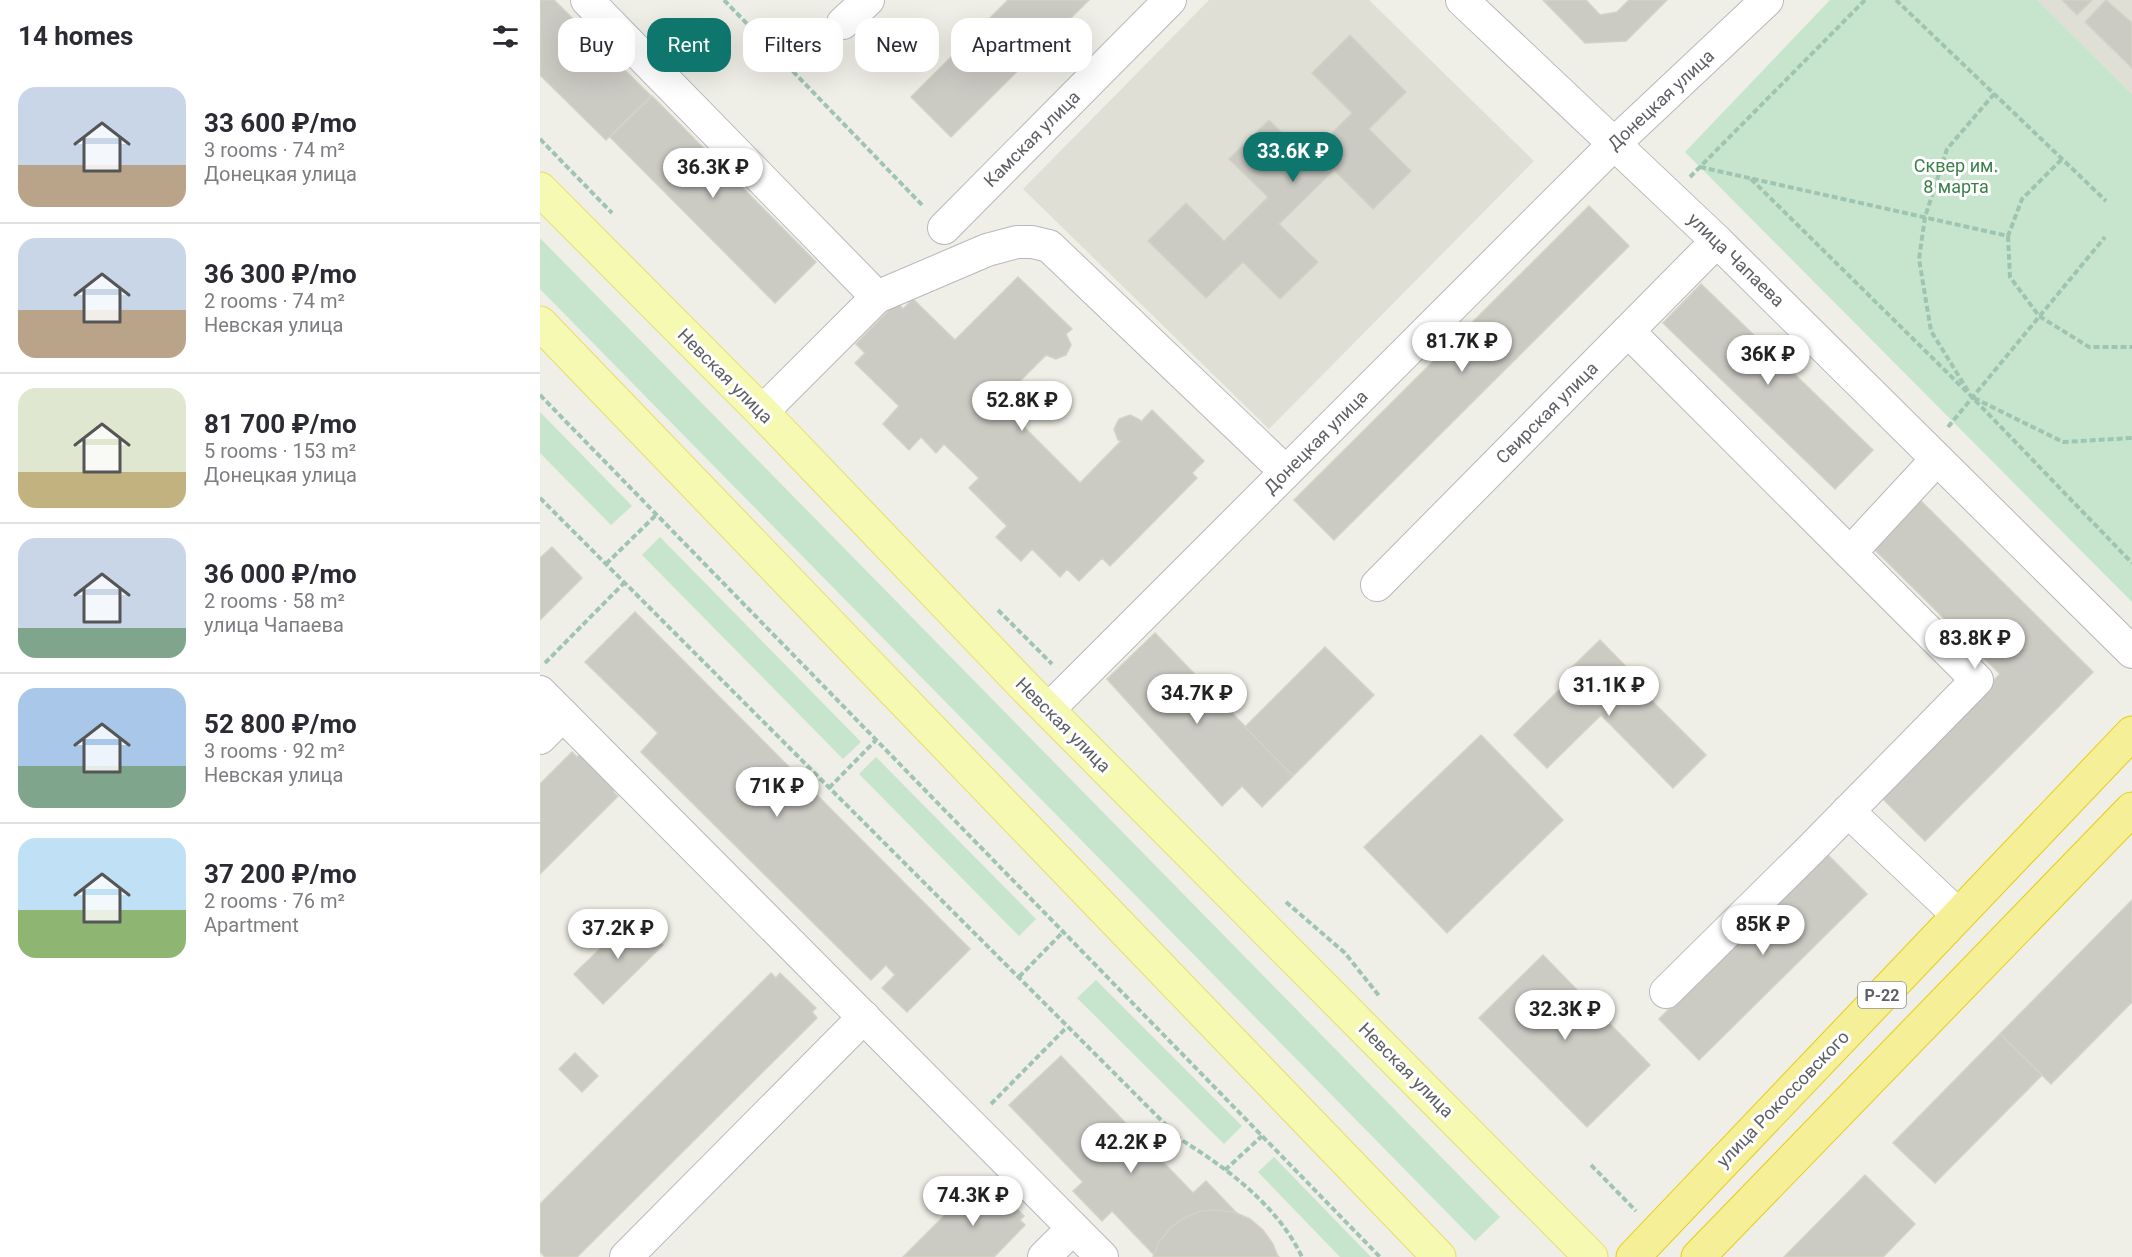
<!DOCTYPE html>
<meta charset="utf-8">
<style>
:root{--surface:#fff;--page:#f2f2f3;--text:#2b2b33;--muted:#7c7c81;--line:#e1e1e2;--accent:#0f766e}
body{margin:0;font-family:Roboto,sans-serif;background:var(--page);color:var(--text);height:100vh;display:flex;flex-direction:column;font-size:22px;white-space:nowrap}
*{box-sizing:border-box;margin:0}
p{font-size:20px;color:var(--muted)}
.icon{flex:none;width:33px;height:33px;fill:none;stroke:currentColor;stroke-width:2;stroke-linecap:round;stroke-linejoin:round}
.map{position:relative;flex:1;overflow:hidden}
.panel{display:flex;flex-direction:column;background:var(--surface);width:540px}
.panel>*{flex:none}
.hud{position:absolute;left:18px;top:18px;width:570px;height:54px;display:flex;gap:12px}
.price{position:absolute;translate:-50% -51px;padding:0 14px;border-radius:21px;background:#fff;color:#222;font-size:20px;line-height:39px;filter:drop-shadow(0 2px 3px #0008)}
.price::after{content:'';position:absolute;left:50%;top:36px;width:18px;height:14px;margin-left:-9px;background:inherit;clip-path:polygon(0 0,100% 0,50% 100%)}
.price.active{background:var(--accent);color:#fff}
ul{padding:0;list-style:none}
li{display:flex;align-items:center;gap:18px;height:150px;padding:0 18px}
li+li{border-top:2px solid var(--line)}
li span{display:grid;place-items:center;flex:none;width:168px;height:120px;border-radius:18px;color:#555}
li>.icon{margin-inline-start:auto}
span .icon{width:72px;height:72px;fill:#fffc;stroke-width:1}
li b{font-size:26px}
h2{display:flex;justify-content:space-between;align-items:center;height:72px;padding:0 18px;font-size:26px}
.chip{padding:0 21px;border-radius:18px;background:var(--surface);box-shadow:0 6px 24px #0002;font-size:21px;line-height:54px}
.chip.active{background:var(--accent);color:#fff}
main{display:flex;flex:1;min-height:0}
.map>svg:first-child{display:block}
.education{fill:#dfdfd5}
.green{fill:#c6e5cc}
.building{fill:#cbcac3;stroke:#d4d2c6;stroke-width:1.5}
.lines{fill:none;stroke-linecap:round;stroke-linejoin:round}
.minor-casing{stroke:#b7b8bc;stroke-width:34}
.major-casing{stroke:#e7dd69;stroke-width:35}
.highway-casing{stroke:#e4cd12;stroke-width:35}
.path{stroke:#9fc5b2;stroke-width:4;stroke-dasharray:6 3;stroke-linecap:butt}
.minor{stroke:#fff;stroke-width:32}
.major{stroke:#f6f9b2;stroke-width:33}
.highway{stroke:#f5f098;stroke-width:33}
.labels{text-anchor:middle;stroke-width:6;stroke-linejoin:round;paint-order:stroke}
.shield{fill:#fff;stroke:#8e9094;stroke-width:1.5}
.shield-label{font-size:16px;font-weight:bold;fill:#5e6066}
.street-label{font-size:18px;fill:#5e6066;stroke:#fff}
.park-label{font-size:18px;fill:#3c804c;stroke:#fff}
</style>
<main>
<section class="panel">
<h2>14 homes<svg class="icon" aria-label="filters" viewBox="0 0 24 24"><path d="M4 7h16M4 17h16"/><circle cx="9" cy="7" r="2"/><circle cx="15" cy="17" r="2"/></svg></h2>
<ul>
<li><span style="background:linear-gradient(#c9d6e8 65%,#b9a48a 0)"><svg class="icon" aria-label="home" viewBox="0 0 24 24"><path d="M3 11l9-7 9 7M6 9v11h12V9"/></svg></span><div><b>33 600 ₽/mo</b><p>3 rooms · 74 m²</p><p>Донецкая улица</p></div></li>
<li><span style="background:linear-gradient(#c9d6e8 60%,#b9a48a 0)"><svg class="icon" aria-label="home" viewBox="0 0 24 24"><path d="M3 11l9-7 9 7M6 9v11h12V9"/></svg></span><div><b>36 300 ₽/mo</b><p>2 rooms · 74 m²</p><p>Невская улица</p></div></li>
<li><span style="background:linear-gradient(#dfe7d0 70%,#c2b280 0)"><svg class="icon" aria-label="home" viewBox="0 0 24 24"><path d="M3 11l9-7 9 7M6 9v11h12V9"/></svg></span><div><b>81 700 ₽/mo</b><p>5 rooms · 153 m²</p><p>Донецкая улица</p></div></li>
<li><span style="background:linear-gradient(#c9d6e8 75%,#7fa58c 0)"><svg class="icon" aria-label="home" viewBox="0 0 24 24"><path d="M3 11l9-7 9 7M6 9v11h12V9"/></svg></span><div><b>36 000 ₽/mo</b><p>2 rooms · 58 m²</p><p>улица Чапаева</p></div></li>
<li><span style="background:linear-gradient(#a9c7e8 65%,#7fa58c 0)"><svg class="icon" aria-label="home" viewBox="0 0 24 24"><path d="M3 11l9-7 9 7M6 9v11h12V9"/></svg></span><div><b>52 800 ₽/mo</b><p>3 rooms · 92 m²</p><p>Невская улица</p></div></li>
<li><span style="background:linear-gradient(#bfe0f5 60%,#8fb573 0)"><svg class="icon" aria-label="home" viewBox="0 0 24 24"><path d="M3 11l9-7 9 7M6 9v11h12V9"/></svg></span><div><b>37 200 ₽/mo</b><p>2 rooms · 76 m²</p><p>Apartment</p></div></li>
</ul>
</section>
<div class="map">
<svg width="1592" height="1257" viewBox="0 0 1592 1257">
<rect width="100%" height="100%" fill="#efefe7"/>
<g class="education">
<path d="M669,0h160l165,161 -265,268 -246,-240z"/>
<path d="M1497,0h95v94z"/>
</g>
<g class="green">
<path d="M1290,0h207l95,94v508l-447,-450z"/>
<path d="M0,238l960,979 -25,24 -935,-952z"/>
<path d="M0,412l92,94 -21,19 -71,-72z"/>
<path d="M120,537l201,205 -18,17 -201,-204z"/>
<path d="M336,757l160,162 -17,17 -160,-162z"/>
<path d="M556,980l146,146 -18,18 -147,-146z"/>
<path d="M734,1157l97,100h-31l-82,-85z"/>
</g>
<g class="building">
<path d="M0,0h14l97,96 -45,44 -66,-65z"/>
<path d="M468,0h81l-138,137 -40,-40z"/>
<path d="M1003,0h43l14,15 17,-3 12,-12h38l-41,41 -41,2z"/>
<path d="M1522,0h30l-15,15z"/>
<path d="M1566,0l26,23v45l-47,-46z"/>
<path d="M810,35l56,57 -37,37 42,42 -38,38 -39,-39 -55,54 39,38 -38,37 -37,-37 -37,36 -58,-57 38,-38 38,38 44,-44 -39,-38 40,-39 38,38 45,-45 -40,-40z"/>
<path d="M112,96l164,166 -41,41 -165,-166z"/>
<path d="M1049,206l40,40 -295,294 -40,-40z"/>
<path d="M478,277l54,52 -6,5 5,11 -5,10 -10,4 -10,-4 -47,47 81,81 41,-42 -3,-1 -4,-11 5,-10 11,-4 10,5 1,2 11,-12 52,51 -12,12 5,5 -87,88 -8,-8 -23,23 -12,-12 -7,8 -28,-28 -11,12 -25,-24 11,-11 -38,-38 10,-10 -35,-34 -8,9 -15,-16 -12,13 -26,-26 16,-18 -44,-43 10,-10 -9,-9 41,-42 6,7 10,-10 42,41z"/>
<path d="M1161,284l172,166 -38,39 -172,-166z"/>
<path d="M1381,501l172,171 -168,169 -46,-46 121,-121 -127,-126z"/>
<path d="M12,547l30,31 -42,42v-62z"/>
<path d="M95,612l335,337 -63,63 -25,-24 13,-13 -9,-10 -15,15 -230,-228 17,-19 -73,-71z"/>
<path d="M615,633l138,143 -31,31 -20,-21 -20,20 -115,-127z"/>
<path d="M1060,640l41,42 -4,4 69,69 -33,33 -72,-73 -54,53 -33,-33 54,-54 -5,-5z"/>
<path d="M785,647l49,48 -81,81 -48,-49z"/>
<path d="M941,735l82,85 -116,113 -83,-86z"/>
<path d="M32,752l5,5 5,-4 35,35 -4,4 5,4 -78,78v-90z"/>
<path d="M1286,853l41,41 -168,166 -40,-41z"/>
<path d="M1592,900v102l-81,82 -51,-50z"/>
<path d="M94,916l29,29 -60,59 -29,-30z"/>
<path d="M1003,955l107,110 -63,62 -108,-109z"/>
<path d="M231,973l5,5 4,-5 36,35 -4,4 5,6 -240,239h-32l-5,-5v-48z"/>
<path d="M1460,1034l42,41 -107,108 -42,-40z"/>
<path d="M35,1053l23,23 -16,16 -23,-23z"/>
<path d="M521,1056l132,137 13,-12 73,76h-123l-44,-46 -10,10 -29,-30 10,-9 -74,-77z"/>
<path d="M1325,1175l50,49 -32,33h-99z"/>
<path d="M439,1181l5,5 5,-5 35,35 -4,4 5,5 -31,32h-91z"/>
<path d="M677,1210l17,2 16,7 13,11 10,14 5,13h-125l6,-15 11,-14 14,-10 16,-7z"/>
</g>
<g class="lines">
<g class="minor-casing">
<g id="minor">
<path d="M47,0l290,297"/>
<path d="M922,0l255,241 415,411"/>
<path d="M303,23l25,-23"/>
<path d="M404,228l226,-228"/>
<path d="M1088,331l349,349 -167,170 -144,142"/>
<path d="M222,412l115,-115 110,-47 30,-8h15l17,4 237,226"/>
<path d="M1310,553l87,-94"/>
<path d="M837,585l340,-344"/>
<path d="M0,692l562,565"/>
<path d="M508,710l566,-566 153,-144"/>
<path d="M0,738l23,-23"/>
<path d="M1308,811l110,104"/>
<path d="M86,1257l238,-240"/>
<path d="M504,1257l29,-29"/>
</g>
</g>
<g class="major-casing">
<g id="major">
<path d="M0,189l222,223 265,277 564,568"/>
<path d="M0,323l899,934"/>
</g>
</g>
<g class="highway-casing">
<g id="highway">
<path d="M1093,1257l499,-524"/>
<path d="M1158,1257l434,-448"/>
</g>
</g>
<g class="path">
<path d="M184,0l199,206"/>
<path d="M1356,0l210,201"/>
<path d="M0,139l72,74"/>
<path d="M1160,167l308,69 14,-37 40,-40"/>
<path d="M1150,177l175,-177"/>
<path d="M1211,179l221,218 160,166"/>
<path d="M1468,236l2,41 29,39 50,31h43"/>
<path d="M1428,391l-37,-60 -12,-72 6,-42 22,-68 47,-55"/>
<path d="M0,395l840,862"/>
<path d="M1434,398l89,44 69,-4"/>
<path d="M1408,427l157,-190"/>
<path d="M0,498l640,641c48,30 97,66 122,118"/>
<path d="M66,564l50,-49"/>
<path d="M458,610l54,54"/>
<path d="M5,663l80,-81"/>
<path d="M289,788l47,-48"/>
<path d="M746,902l59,51 35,44"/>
<path d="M479,977l44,-45"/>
<path d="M451,1104l76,-77"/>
<path d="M1051,1165l45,46"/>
<path d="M685,1170l37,-34"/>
</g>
<use href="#minor" class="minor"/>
<use href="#major" class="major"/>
<use href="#highway" class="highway"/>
</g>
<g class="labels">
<rect class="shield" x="1318" y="982" width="48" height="26" rx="4.5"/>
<g class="shield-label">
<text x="1342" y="1001">Р-22</text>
</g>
<g class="street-label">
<text transform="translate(1121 100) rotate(-43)" y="6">Донецкая улица</text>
<text transform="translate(492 139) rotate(-45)" y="6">Камская улица</text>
<text transform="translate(1196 260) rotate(44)" y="6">улица Чапаева</text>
<text transform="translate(185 376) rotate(45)" y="6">Невская улица</text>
<text transform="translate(1007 413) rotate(-45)" y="6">Свирская улица</text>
<text transform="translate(776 442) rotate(-45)" y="6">Донецкая улица</text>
<text transform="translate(523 725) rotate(45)" y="6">Невская улица</text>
<text transform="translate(866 1070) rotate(45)" y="6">Невская улица</text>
<text transform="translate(1243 1099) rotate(-46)" y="6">улица Рокоссовского</text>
</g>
<g class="park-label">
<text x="1416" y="172">Сквер им.<tspan x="1416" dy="21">8 марта</tspan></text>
</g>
</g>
</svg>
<b class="price active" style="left:753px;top:183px">33.6K ₽</b>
<b class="price" style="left:173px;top:199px">36.3K ₽</b>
<b class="price" style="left:922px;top:373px">81.7K ₽</b>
<b class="price" style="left:1228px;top:386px">36K ₽</b>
<b class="price" style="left:482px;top:432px">52.8K ₽</b>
<b class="price" style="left:1435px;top:670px">83.8K ₽</b>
<b class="price" style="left:1069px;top:717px">31.1K ₽</b>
<b class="price" style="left:657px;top:725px">34.7K ₽</b>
<b class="price" style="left:237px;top:818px">71K ₽</b>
<b class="price" style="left:1223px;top:956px">85K ₽</b>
<b class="price" style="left:78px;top:960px">37.2K ₽</b>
<b class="price" style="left:1025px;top:1041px">32.3K ₽</b>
<b class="price" style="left:591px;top:1174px">42.2K ₽</b>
<b class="price" style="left:433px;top:1227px">74.3K ₽</b>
<div class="hud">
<a class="chip">Buy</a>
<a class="chip active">Rent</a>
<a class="chip">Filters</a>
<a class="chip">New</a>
<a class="chip">Apartment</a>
</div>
</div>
</main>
